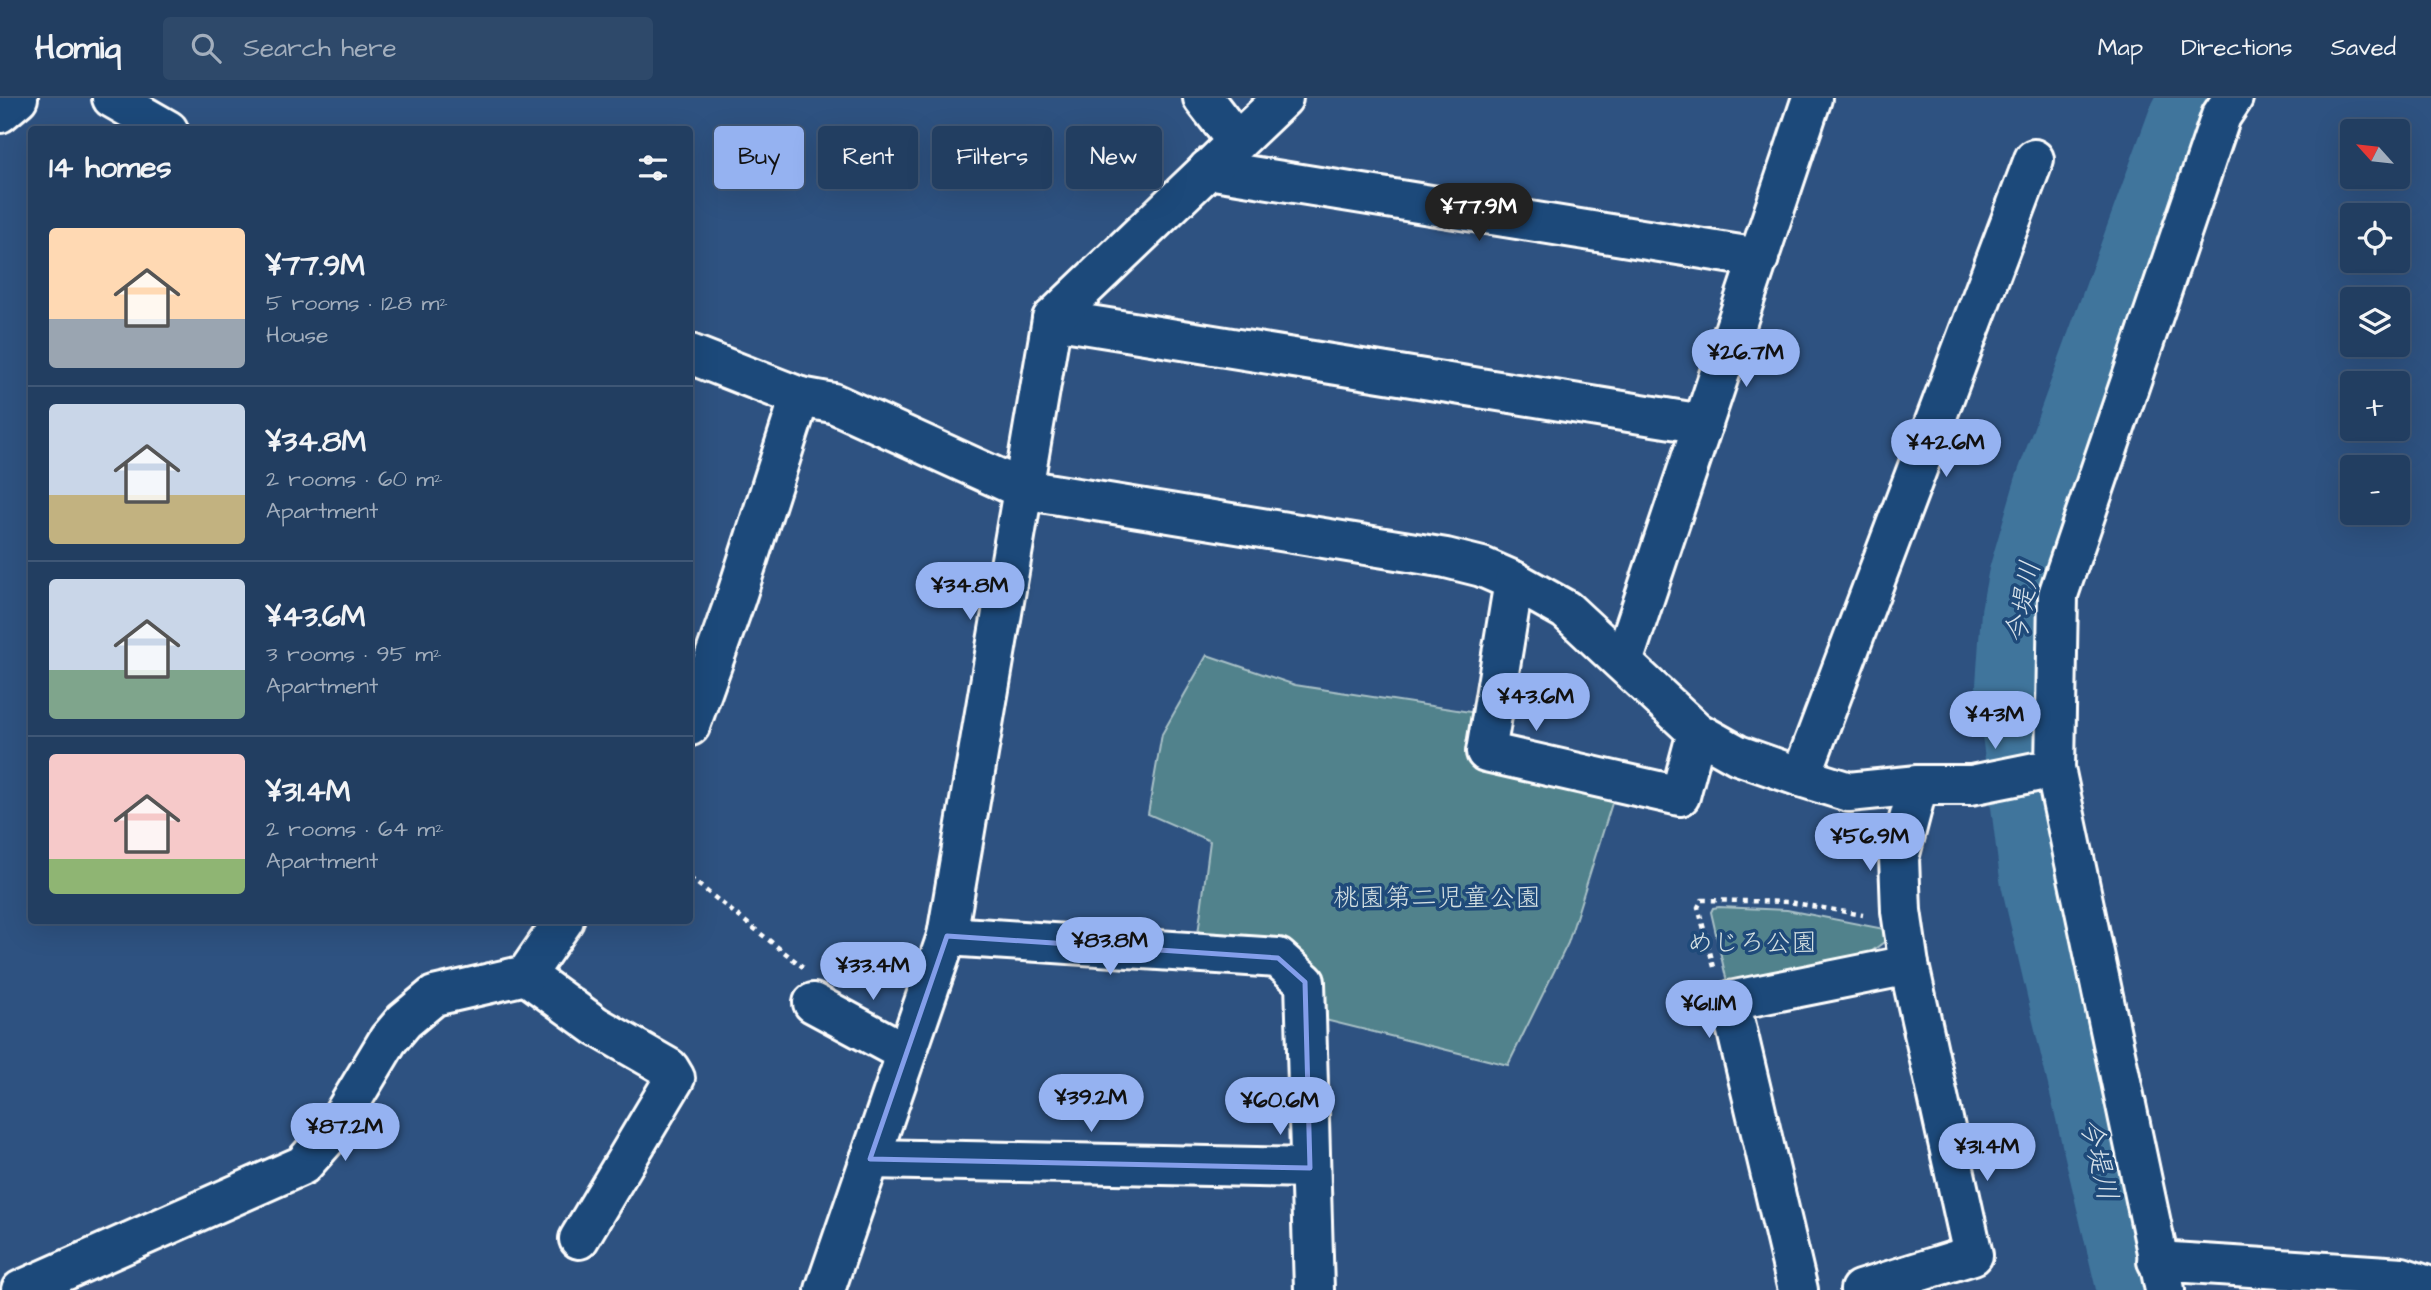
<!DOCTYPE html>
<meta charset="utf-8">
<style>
:root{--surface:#223e61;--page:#2e496a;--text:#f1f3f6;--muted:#a2aebd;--line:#3f5776;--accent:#95b2f1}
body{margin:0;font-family:"Architects Daughter","Klee One",sans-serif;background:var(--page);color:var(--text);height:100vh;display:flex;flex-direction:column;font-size:26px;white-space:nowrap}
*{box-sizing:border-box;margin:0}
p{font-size:23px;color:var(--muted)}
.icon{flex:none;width:38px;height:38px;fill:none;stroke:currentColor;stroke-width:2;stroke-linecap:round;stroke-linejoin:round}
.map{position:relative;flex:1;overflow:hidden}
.panel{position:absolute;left:28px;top:28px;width:665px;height:798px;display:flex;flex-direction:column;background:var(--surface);border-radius:7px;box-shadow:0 7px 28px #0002,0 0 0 2px var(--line)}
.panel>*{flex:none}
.top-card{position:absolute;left:714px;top:28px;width:665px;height:63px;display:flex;gap:14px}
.needle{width:46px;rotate:297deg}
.fabs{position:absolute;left:2340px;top:21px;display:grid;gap:14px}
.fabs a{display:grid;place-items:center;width:70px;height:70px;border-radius:7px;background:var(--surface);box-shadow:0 7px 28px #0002,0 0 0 2px var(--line);font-size:35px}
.price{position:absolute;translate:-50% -60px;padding:0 16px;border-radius:24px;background:var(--accent);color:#111;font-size:23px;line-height:46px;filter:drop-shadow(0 2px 4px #0008)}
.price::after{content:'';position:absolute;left:50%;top:42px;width:21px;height:16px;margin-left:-10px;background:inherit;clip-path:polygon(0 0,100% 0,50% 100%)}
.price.active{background:#222;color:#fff}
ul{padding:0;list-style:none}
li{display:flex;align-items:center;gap:21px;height:175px;padding:0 21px}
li+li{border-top:2px solid var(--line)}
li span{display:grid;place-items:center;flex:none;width:196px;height:140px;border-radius:7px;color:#555}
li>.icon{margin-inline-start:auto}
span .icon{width:84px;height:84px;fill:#fffc;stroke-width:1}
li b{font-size:30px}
h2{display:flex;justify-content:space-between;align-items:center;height:84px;padding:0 21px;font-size:30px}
.tag{padding:0 24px;border-radius:7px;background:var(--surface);box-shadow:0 7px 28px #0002,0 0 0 2px var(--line);font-size:24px;line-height:63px}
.tag.active{background:var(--accent);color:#111}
header{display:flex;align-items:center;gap:42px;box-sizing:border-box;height:98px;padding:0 35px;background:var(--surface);border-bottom:2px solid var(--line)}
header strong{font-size:33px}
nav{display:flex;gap:38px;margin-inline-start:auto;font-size:24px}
.search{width:490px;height:63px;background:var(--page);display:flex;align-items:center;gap:18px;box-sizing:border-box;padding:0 24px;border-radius:7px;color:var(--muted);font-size:26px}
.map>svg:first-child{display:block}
.green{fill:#51828c;stroke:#a8c0c6;stroke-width:2}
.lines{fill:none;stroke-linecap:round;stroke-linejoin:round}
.river{stroke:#3f759c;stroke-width:68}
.minor-casing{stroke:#fff;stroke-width:44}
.path{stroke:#fff;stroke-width:4.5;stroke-dasharray:5 5;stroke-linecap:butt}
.minor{stroke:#1f4a7a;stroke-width:38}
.marked{fill:none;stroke:#839eea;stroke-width:5;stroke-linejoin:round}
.labels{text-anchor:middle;stroke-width:7;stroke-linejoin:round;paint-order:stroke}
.park-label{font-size:26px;fill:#d4e0e2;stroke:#1f4a7a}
.water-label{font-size:28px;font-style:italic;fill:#d9e3eb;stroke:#1f4a7a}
</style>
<header>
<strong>Homiq</strong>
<div class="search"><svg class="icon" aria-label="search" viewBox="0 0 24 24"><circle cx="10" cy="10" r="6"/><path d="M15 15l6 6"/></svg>Search here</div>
<nav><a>Map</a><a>Directions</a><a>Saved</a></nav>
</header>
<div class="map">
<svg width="2431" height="1192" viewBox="0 0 2431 1192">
<rect width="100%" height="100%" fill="#2e5281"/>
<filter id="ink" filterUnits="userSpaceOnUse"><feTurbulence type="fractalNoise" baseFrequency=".0143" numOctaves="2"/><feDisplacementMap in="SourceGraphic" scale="14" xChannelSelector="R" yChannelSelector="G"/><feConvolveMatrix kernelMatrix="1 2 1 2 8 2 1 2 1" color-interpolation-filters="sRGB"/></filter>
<g filter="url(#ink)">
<g class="green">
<path d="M1207,557l88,30 182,28 -6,50 142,37 -45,143 -60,122 -183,-45 -3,-46 -124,-40 12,-93 -62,-27 14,-80z"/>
<path d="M1719,809l68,3 97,19v13l-16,12 -141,28 -16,-70 2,-4z"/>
</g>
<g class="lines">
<path class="river" d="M2131,1192l-97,-413 -24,-192 5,-72 7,-36 26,-89 133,-366 12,-24"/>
<g class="minor-casing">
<g id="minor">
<path d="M112,0l56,32"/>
<path d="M1203,0l34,44"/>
<path d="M0,15l18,-15"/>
<path d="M1208,71l551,89"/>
<path d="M1052,221l651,105"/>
<path d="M690,256l110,43 -64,200 -46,129"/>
<path d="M800,299l33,6 189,86 424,69 36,9 32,14 52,29 131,122 41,23 63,22 48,15 69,-7h53l84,-17"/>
<path d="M1514,483l-28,171 194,44 17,-64"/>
<path d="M1623,564l189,-564"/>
<path d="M1801,679l233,-618"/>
<path d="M947,838l331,22 27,24 9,308"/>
<path d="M526,877l70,51 73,42 6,10 -96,161"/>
<path d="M813,905l93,50"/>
<path d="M870,1061l440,9"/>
<path d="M2157,1163l245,16 29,10"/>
<path d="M21,1192l282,-125 31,-35 54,-90 16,-19 30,-25 92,-21 38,-55"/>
<path d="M825,1192l122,-354 105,-617 231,-221"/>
<path d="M1798,1192l-68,-289 179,-36"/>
<path d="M1860,1192l113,-35 -64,-290 -8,-54 -2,-53 19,-73"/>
<path d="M2165,1192l-110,-522 3,-173 163,-479 12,-18"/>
</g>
</g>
<g class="path">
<path d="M690,780l113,89"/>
<path d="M1714,869l-16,-60 4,-7 87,2 74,13"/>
</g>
<use href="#minor" class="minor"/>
</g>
</g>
<path class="marked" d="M947,838l331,22 27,24 5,186 -440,-9z"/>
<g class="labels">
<g class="park-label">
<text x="1437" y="808">桃園第二児童公園</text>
<text x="1752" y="853">めじろ公園</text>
</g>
<g class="water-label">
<text transform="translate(2022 504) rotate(-79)" y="10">今堤川</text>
<text transform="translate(2100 1061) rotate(77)" y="10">今堤川</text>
</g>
</g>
</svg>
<div class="fabs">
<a><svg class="needle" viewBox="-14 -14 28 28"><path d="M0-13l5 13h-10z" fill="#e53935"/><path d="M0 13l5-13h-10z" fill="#a2aebd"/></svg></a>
<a><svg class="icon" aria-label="locate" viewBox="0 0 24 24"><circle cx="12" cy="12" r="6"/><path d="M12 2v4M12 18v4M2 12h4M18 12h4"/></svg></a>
<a><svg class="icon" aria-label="layers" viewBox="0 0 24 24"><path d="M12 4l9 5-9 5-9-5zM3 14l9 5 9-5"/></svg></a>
<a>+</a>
<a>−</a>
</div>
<b class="price active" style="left:1479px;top:145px">¥77.9M</b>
<b class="price" style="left:1746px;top:291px">¥26.7M</b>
<b class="price" style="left:1946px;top:381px">¥42.6M</b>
<b class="price" style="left:970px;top:524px">¥34.8M</b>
<b class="price" style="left:1536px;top:635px">¥43.6M</b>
<b class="price" style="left:1995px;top:653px">¥43M</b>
<b class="price" style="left:1870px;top:775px">¥56.9M</b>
<b class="price" style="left:1110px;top:879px">¥83.8M</b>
<b class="price" style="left:873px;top:904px">¥33.4M</b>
<b class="price" style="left:1709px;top:942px">¥61.1M</b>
<b class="price" style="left:1091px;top:1036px">¥39.2M</b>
<b class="price" style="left:1280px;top:1039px">¥60.6M</b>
<b class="price" style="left:345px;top:1065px">¥87.2M</b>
<b class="price" style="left:1987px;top:1085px">¥31.4M</b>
<div class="top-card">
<a class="tag active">Buy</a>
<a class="tag">Rent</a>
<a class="tag">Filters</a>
<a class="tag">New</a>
</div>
<section class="panel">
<h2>14 homes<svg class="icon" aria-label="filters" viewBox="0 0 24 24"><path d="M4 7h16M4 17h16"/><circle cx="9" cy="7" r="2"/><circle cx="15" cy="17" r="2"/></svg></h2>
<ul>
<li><span style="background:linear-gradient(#ffd9b3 65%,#9aa5b1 0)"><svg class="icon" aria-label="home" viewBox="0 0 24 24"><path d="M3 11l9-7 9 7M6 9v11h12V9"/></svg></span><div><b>¥77.9M</b><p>5 rooms · 128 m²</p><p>House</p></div></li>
<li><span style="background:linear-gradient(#c9d6e8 65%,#c2b280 0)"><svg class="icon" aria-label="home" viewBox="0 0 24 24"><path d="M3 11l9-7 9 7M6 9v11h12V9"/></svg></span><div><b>¥34.8M</b><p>2 rooms · 60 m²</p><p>Apartment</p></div></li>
<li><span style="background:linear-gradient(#c9d6e8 65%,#7fa58c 0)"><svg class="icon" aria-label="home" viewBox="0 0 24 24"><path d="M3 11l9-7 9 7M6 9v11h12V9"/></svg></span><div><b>¥43.6M</b><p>3 rooms · 95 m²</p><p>Apartment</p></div></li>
<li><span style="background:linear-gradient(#f6c9c9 75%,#8fb573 0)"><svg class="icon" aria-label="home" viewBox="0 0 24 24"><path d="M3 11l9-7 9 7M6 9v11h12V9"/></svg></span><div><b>¥31.4M</b><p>2 rooms · 64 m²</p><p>Apartment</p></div></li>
</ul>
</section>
</div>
